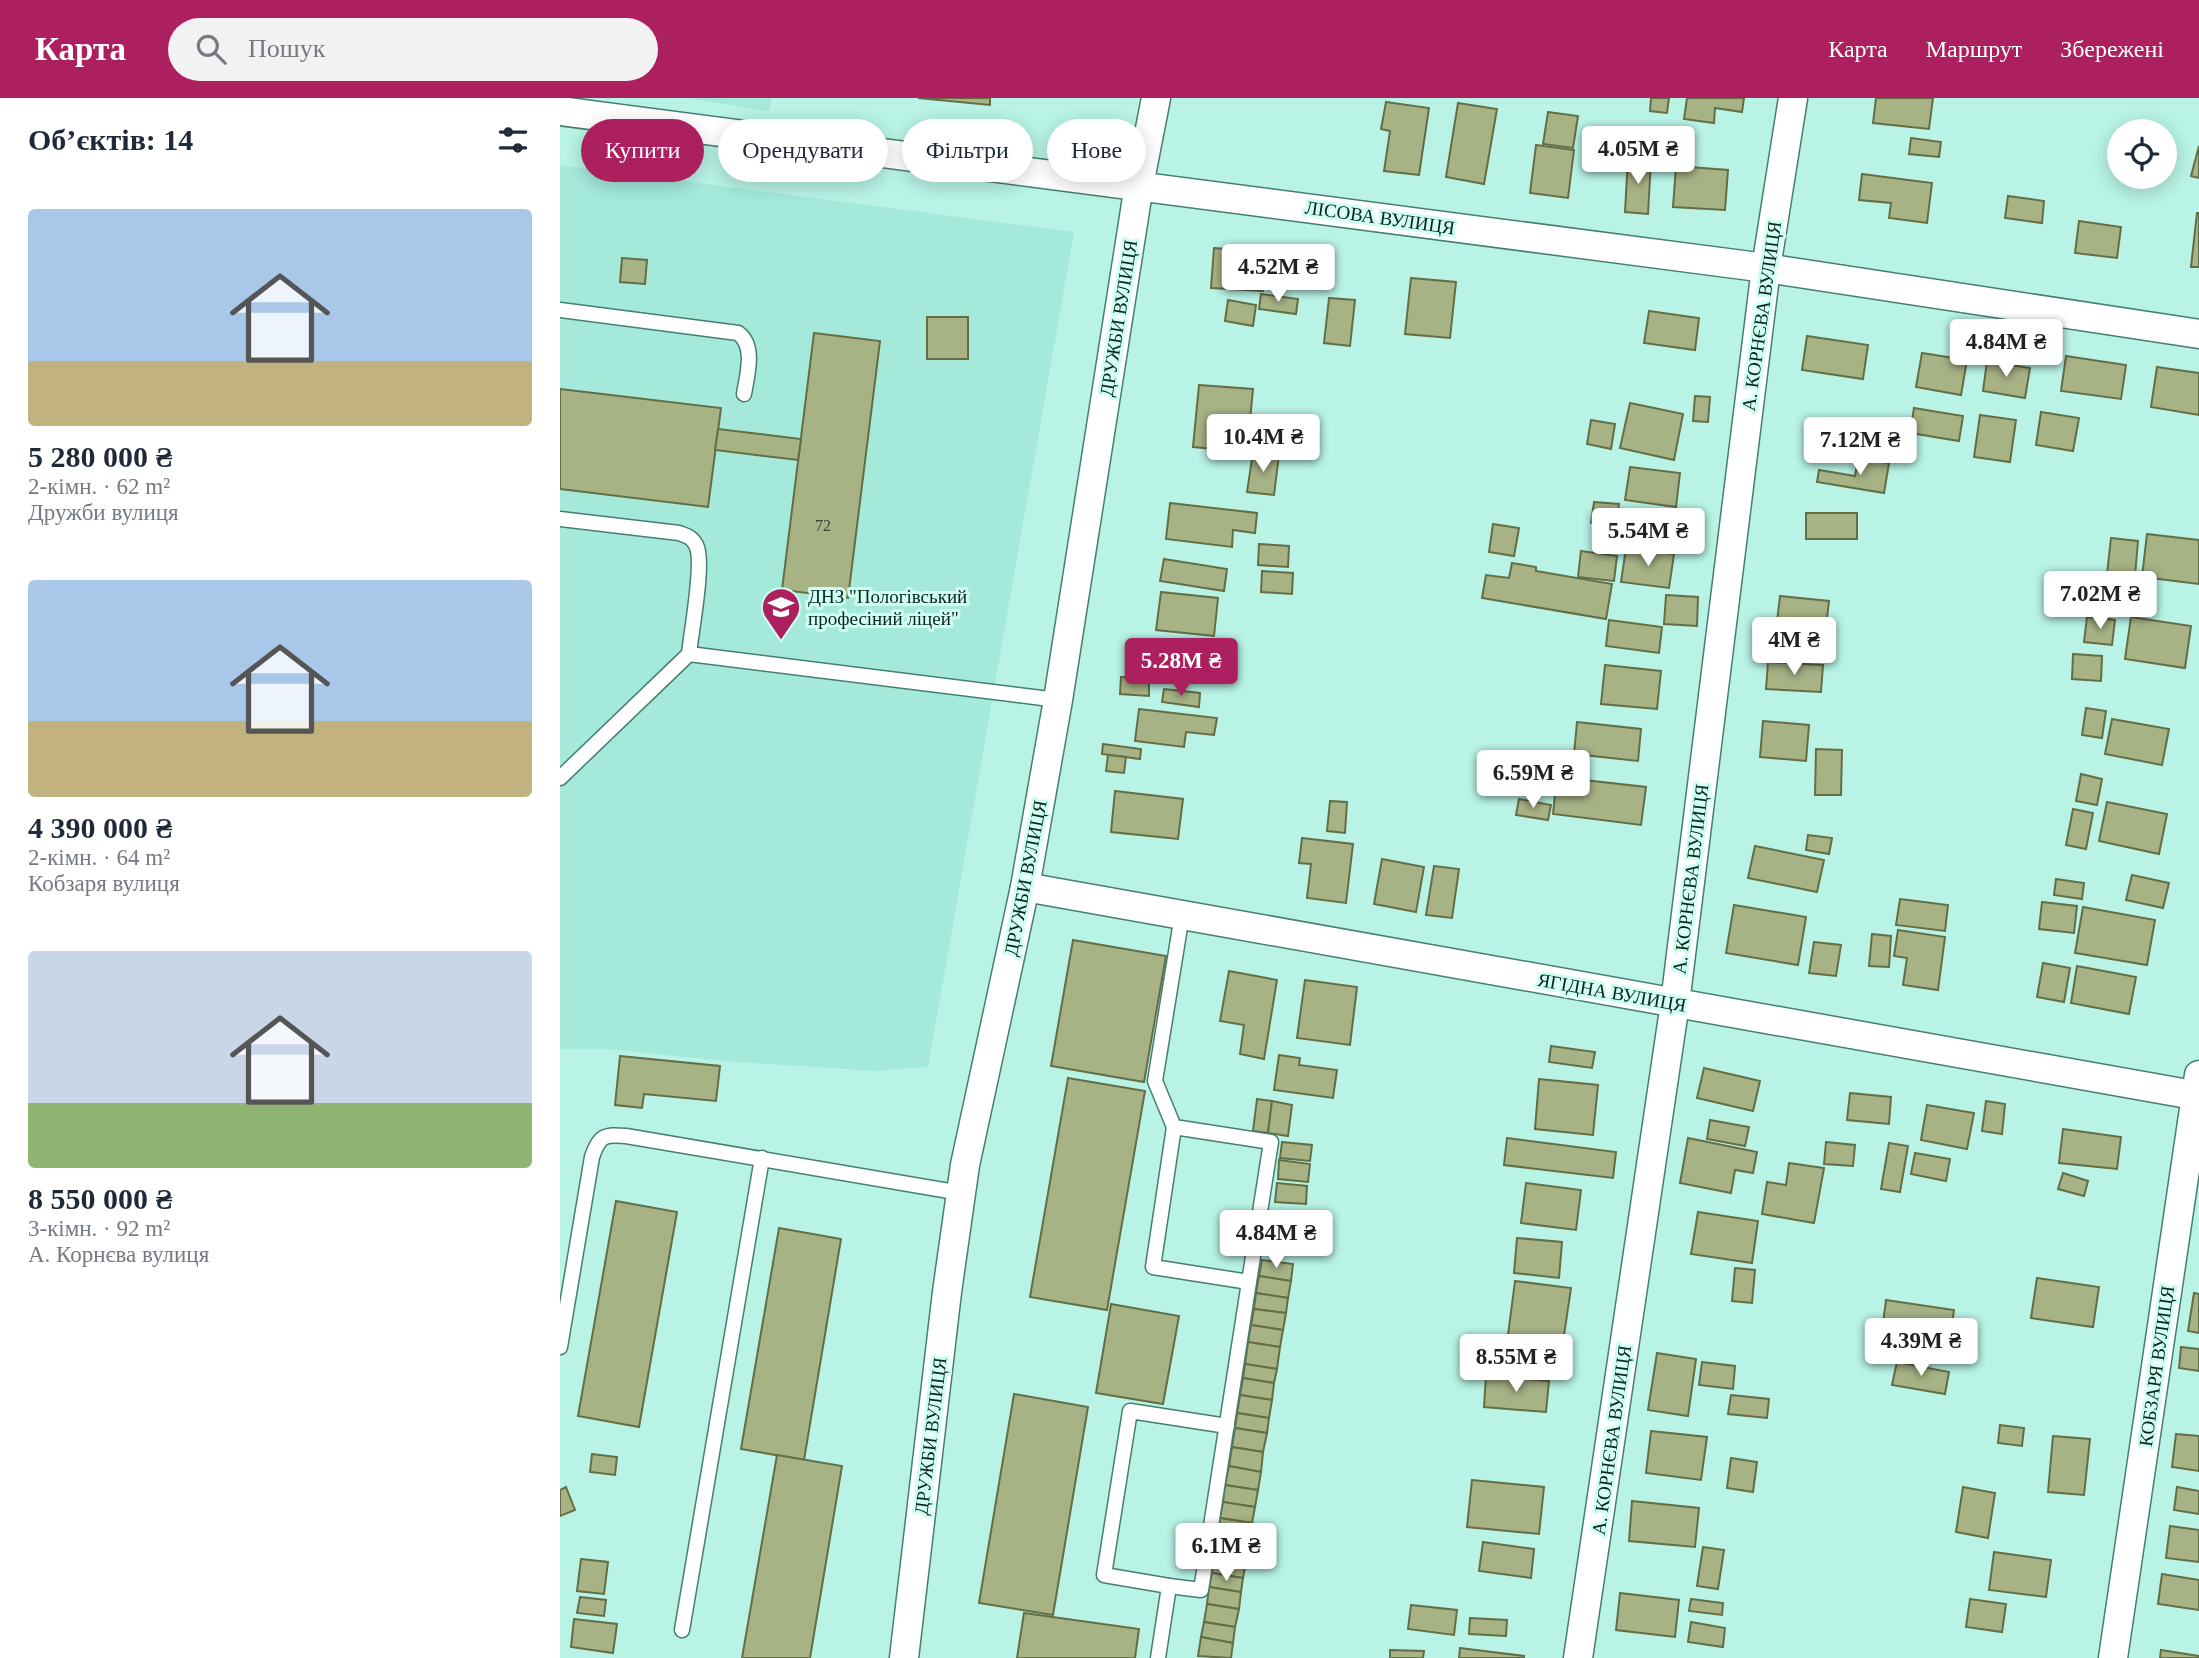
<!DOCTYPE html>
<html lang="uk">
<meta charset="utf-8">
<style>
:root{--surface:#fff;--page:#f2f2f3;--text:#1f2937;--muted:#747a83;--accent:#ac205f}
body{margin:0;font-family:Georgia,serif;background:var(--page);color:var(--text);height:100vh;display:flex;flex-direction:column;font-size:26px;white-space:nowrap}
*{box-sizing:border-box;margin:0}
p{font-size:23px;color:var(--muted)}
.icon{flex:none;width:38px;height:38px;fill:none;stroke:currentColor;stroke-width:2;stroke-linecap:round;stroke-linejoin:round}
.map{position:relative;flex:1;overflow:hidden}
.sheet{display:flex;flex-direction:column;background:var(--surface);width:560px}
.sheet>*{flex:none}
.hud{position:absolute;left:21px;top:21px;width:665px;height:63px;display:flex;gap:14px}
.tools{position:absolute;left:1547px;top:21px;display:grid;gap:14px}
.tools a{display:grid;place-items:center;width:70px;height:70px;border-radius:50%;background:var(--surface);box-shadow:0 4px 18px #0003;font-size:35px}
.price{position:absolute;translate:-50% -60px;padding:0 16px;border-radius:7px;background:#fff;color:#222;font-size:23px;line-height:46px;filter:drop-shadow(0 2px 4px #0008)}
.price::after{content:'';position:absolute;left:50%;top:42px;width:21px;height:16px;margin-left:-10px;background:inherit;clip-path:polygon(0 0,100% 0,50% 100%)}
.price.active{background:var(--accent);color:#fff}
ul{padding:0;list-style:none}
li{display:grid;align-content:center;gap:14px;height:371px;padding:0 28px}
li span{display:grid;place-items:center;height:217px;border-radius:7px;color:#555}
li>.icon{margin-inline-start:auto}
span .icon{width:126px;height:126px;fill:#fffc;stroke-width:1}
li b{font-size:30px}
h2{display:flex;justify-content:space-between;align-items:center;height:84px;padding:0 28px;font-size:30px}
.chip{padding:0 24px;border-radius:32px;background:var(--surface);box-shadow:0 4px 18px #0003;font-size:24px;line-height:63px}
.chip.active{background:var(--accent);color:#fff}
header{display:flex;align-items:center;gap:42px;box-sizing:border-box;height:98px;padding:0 35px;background:var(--accent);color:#fff}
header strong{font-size:33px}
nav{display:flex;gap:38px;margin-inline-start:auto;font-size:24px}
.search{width:490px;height:63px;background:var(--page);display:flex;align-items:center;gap:18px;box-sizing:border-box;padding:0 24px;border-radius:38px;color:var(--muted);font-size:26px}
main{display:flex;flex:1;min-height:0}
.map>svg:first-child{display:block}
.built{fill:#a4e9da}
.building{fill:#a7b285;stroke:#646e44;stroke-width:2}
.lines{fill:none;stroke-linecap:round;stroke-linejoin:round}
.lane-casing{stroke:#457e72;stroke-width:17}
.street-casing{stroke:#457e72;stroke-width:31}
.lane{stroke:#fff;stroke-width:14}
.street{stroke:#fff;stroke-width:28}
.labels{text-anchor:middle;stroke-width:6;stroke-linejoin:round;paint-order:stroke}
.number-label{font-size:16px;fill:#334838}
.street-label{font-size:19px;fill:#0c241f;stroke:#cffef3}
.poi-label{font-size:19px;fill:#0c241f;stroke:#cffef3;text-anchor:start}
</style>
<header>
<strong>Карта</strong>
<div class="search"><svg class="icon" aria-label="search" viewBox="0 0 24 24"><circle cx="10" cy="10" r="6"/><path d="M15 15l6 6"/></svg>Пошук</div>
<nav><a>Карта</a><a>Маршрут</a><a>Збережені</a></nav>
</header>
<main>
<section class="sheet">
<h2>Об’єктів: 14<svg class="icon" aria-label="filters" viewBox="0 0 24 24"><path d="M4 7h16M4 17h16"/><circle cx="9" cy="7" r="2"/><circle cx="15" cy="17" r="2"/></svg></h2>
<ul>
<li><span style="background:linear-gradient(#a9c7e8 70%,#c2b280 0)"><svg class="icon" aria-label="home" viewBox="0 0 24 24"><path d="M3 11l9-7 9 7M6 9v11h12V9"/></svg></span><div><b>5 280 000 ₴</b><p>2-кімн. · 62 m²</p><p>Дружби вулиця</p></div></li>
<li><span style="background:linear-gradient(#a9c7e8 65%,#c2b280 0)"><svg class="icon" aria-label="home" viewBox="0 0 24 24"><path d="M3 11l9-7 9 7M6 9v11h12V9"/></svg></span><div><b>4 390 000 ₴</b><p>2-кімн. · 64 m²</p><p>Кобзаря вулиця</p></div></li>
<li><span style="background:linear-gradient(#c9d6e8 70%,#8fb573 0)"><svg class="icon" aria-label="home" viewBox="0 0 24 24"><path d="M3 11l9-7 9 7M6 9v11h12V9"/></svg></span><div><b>8 550 000 ₴</b><p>3-кімн. · 92 m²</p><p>А. Корнєва вулиця</p></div></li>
</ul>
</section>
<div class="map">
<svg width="1639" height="1560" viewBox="0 0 1639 1560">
<rect width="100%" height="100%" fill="#b8f3e6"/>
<g class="built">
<path d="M126,0h86l-3,13z"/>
<path d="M0,67l514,67 -146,835 -53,4 -151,-10 -118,-12h-46z"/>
</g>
<g class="building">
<path d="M358,0h72v7z"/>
<path d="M1091,0h18l-2,15 -17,-2z"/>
<path d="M1127,0h57l-2,14 -27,-4 -1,15 -30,-4z"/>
<path d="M1316,0h57l-4,31 -56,-6z"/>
<path d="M826,4l43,6 -10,67 -35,-4 6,-40 -9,-2z"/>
<path d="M898,5l39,6 -13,75 -38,-7z"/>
<path d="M988,14l30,4 -5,32 -30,-4z"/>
<path d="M1351,40l30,4 -2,15 -30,-3z"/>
<path d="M976,47l38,5 -6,48 -38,-5z"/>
<path d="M1639,48v32l-8,-2z"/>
<path d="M1068,60l23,2 -3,54 -23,-2z"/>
<path d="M1116,68l52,4 -3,40 -52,-3z"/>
<path d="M1302,76l70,9 -5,40 -38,-5 2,-15 -32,-3z"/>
<path d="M1448,98l36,5 -2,22 -37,-5z"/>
<path d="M1637,115h2v54h-8z"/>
<path d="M1519,123l42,6 -4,31 -42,-5z"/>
<path d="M654,150l52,4 -3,39 -52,-3z"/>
<path d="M62,160l25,2 -2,24 -25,-2z"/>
<path d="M851,180l45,4 -6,56 -45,-4z"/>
<path d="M701,196l37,5 -2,15 -37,-5z"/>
<path d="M769,200l26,2 -5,46 -26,-3z"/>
<path d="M668,202l28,5 -3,21 -28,-5z"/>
<path d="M1089,213l50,7 -4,32 -51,-7z"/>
<rect x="367" y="219" width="41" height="42"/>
<path d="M254,235l66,8 -32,257 -66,-8z"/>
<path d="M1247,238l61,9 -5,34 -61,-9z"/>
<path d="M1362,255l45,7 -6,35 -45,-8z"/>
<path d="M1506,258l60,9 -5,34 -60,-8z"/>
<path d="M1427,263l43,7 -5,30 -42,-7z"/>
<path d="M1597,269l42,6v42l-48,-8z"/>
<path d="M639,287l54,4 -6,63 -54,-5z"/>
<path d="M0,291l161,19 -13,99 -148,-18z"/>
<path d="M1135,298l15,1 -2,25 -15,-1z"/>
<path d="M1070,305l53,11 -9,46 -54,-12z"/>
<path d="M1354,310l49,8 -4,25 -49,-8z"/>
<path d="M1481,314l38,6 -6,33 -37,-6z"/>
<path d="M1420,317l36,5 -6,42 -36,-5z"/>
<path d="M1031,322l24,4 -4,25 -24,-5z"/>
<path d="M158,331l83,10 -3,21 -83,-10z"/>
<path d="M693,354l26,3 -5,40 -27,-3z"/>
<path d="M1298,361l31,4 -5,30 -67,-11 2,-12 36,6z"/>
<path d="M1070,369l50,6 -4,34 -51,-7z"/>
<path d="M1034,404l25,2 -3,22 -25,-3z"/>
<path d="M610,405l87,10 -2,20 -22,-3 -1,17 -66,-8z"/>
<rect x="1246" y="415" width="51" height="26"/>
<path d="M933,426l26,4 -5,28 -25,-4z"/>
<path d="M1587,436l52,6v44l-57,-7z"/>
<path d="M1551,440l27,3 -3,35 -28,-2z"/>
<path d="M699,446l30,2 -1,21 -30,-2z"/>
<path d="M1066,450l48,6 -5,34 -48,-6z"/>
<path d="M1021,453l36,5 -3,25 -36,-4z"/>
<path d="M604,461l63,10 -3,22 -64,-10z"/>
<path d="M952,465l24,4v4l76,13 -6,35 -124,-21 4,-23 23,3z"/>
<path d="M702,473l31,2 -1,21 -31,-2z"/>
<path d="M1543,486l30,3 -2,23 -30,-3z"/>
<path d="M601,494l57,6 -4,38 -58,-6z"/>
<path d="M1106,497l32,2 -1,29 -33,-2z"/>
<path d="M1220,498l49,5 -3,26 -49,-5z"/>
<path d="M1527,519l28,3 -3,25 -28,-3z"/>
<path d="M1571,519l60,9 -6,42 -60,-9z"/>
<path d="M1049,522l53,7 -3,26 -53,-7z"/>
<path d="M590,549l39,4 -3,26 -39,-4z"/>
<path d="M1513,556l29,2 -1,25 -29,-2z"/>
<path d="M1208,564l55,3 -2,27 -55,-3z"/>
<path d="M1045,567l56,6 -4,38 -56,-5z"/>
<path d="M561,579l28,1v18l-29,-2z"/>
<path d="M604,591l36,4 -1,14 -37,-5z"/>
<path d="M1526,610l20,3 -4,27 -20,-3z"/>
<path d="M579,611l78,9 -3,17 -28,-3 -2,15 -49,-6z"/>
<path d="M1552,621l57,10 -7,36 -57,-11z"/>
<path d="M1203,623l46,4 -3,36 -46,-4z"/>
<path d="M1017,624l64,7 -3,32 -64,-7z"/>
<path d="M543,646l38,5 -1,10 -38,-5z"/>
<path d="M1256,651l26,1 -1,45h-26z"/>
<path d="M548,657l18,2 -2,16 -18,-2z"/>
<path d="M1521,676l21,5 -5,26 -21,-4z"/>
<path d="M997,679l89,10 -5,38 -88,-11z"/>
<path d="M555,693l68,8 -5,40 -67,-7z"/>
<path d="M959,701l32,6 -3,15 -32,-5z"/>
<path d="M770,703l17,1 -2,31 -18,-2z"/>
<path d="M1547,704l60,12 -8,40 -60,-13z"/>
<path d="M1513,711l20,4 -7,36 -20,-4z"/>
<path d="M1248,737l24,3 -3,16 -23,-4z"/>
<path d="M742,740l51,6 -7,59 -39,-5 4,-34 -12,-1z"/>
<path d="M1195,748l69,14 -7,32 -69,-14z"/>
<path d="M822,761l42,8 -8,45 -42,-8z"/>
<path d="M874,768l25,3 -7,49 -26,-3z"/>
<path d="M1572,777l37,8 -6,25 -37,-8z"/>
<path d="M1496,781l28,4 -2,16 -28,-4z"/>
<path d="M1340,801l48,6 -3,26 -49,-6z"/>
<path d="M1482,804l35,4 -3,27 -35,-4z"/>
<path d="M1174,807l72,12 -8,48 -72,-12z"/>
<path d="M1523,809l72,13 -8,45 -72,-12z"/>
<path d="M1338,832l47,7 -7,53 -35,-5 4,-27 -13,-2z"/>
<path d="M1312,836l19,2 -2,31 -20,-1z"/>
<path d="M513,842l93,16 -22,126 -93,-16z"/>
<path d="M1254,844l27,3 -5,31 -27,-3z"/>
<path d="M1483,865l27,5 -6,34 -27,-5z"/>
<path d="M1517,868l59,11 -7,37 -58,-11z"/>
<path d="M669,873l48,9 -13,79 -24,-5 4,-29 -24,-4z"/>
<path d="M745,882l52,7 -7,58 -53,-7z"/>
<path d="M991,948l44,6 -3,16 -43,-6z"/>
<path d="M719,957l21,3 -1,7 38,5 -4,28 -59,-8z"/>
<path d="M60,958l100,10 -4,35 -72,-7 -2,14 -27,-3z"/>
<path d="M1144,970l56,13 -7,30 -56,-13z"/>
<path d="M508,980l77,13 -38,219 -77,-13z"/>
<path d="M979,981l59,6 -5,50 -58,-6z"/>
<path d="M1290,995l41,4 -2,27 -42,-4z"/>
<path d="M697,1001l15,2 -4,32 -15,-2z"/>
<path d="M712,1003l20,4 -4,31 -20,-3z"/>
<path d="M1426,1003l19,3 -3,30 -20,-3z"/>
<path d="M1367,1007l47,8 -7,36 -46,-9z"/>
<path d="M1150,1022l39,7 -4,19 -38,-7z"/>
<path d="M1503,1031l58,8 -4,32 -58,-6z"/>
<path d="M947,1040l109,14 -3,26 -109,-13z"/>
<path d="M1128,1040l69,14 -4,21 -18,-3 -4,23 -51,-10z"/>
<path d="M722,1044l30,3 -2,16 -30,-3z"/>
<path d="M1266,1044l29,3 -2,21 -29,-2z"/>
<path d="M1329,1045l19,3 -8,46 -19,-3z"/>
<path d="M1355,1055l35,6 -4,22 -35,-7z"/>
<path d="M719,1062l31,4 -2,18 -30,-3z"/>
<path d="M1229,1065l35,5 -10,55 -52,-9 5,-32 19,3z"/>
<path d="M1503,1075l25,8 -4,15 -26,-7z"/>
<path d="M717,1085l30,3 -1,18 -31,-2z"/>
<path d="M966,1085l55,7 -5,40 -55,-7z"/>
<path d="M56,1103l61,11 -38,215 -61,-11z"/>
<path d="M1138,1114l60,9 -6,42 -61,-9z"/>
<path d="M219,1130l62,11 -37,221 -63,-11z"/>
<path d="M957,1140l45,4 -3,36 -45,-5z"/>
<path d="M702,1162l31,4 -2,17 -32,-5z"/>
<path d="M1175,1170l20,2 -3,33 -20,-2z"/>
<path d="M699,1178l32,5 -3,17 -32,-5z"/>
<path d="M1477,1180l62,9 -6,40 -62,-9z"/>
<path d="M955,1183l56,7 -8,54 -55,-7z"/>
<path d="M696,1195l32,5 -2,15 -32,-4z"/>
<path d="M1634,1195l5,1v39l-11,-2z"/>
<path d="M1326,1202l68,10 -6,40 -23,-3 -2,13 -44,-6z"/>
<path d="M551,1206l68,12 -16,88 -67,-11z"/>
<path d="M694,1211l32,4 -3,17 -32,-5z"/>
<path d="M691,1227l32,5 -3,17 -32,-5z"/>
<path d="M688,1244l32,5 -3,22 -32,-5z"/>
<path d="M1621,1249l18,2v22l-20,-3z"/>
<path d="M1097,1255l39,6 -8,57 -40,-6z"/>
<path d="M1142,1264l33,4 -2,23 -34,-4z"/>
<path d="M1337,1264l52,10 -4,22 -53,-9z"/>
<path d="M685,1266l32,5 -3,14 -31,-5z"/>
<path d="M926,1278l63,5 -3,31 -62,-5z"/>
<path d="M683,1280l31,5 -2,17 -32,-5z"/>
<path d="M454,1296l74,13 -35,208 -74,-12z"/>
<path d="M680,1297l32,5 -3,18 -32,-5z"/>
<path d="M1171,1297l38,4 -2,19 -39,-4z"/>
<path d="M677,1315l32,5 -2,15 -32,-5z"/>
<path d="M1440,1327l24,3 -2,18 -24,-3z"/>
<path d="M675,1330l32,5 -4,19 -31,-5z"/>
<path d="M1091,1333l56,6 -6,43 -55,-7z"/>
<path d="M1616,1336l23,2v35l-27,-4z"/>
<path d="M1493,1338l37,3 -6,56 -36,-3z"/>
<path d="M672,1349l31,5 -2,20 -32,-6z"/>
<path d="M32,1356l25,3 -2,18 -25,-3z"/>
<path d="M217,1357l65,11 -32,192h-68z"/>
<path d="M1171,1360l26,4 -4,30 -26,-4z"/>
<path d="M669,1368l32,6 -3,18 -33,-5z"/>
<path d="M912,1382l72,7 -5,47 -72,-7z"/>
<path d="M665,1387l33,5 -3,17 -32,-5z"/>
<path d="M6,1389l9,23 -15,6v-26z"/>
<path d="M1403,1389l32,6 -7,45 -32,-6z"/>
<path d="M1617,1389l22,4v23l-25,-4z"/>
<path d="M1072,1403l67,7 -4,39 -66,-6z"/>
<path d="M663,1404l32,5 -3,16 -32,-5z"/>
<path d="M660,1420l32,5 -2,16 -32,-5z"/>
<path d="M1610,1428l29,4v32l-33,-4z"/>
<path d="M658,1436l32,5 -3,18 -32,-6z"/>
<path d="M923,1444l51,7 -3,29 -52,-7z"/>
<path d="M1143,1449l21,3 -6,39 -21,-3z"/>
<path d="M655,1453l32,6 -4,21 -31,-5z"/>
<path d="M1434,1454l57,8 -5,37 -57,-7z"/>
<path d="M21,1461l27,3 -4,32 -27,-3z"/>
<path d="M652,1475l31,5 -2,14 -32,-5z"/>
<path d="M1602,1476l37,6v30l-41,-6z"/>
<path d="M649,1489l32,5 -2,17 -32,-5z"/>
<path d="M1060,1495l59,7 -4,37 -59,-7z"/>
<path d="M20,1499l26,3 -2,16 -27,-3z"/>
<path d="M1131,1501l32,4 -1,12 -33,-4z"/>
<path d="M1410,1501l36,5 -4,28 -36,-5z"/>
<path d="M647,1506l32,5 -4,18 -31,-5z"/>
<path d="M851,1507l46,5 -3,25 -46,-6z"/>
<path d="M464,1515l115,16 -4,29h-118z"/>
<path d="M910,1520l37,2 -1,16 -37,-2z"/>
<path d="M14,1521l43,5 -4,29 -42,-6z"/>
<path d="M644,1524l31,5 -2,16 -32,-6z"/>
<path d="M1131,1524l34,6 -2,19 -35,-5z"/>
<path d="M641,1539l32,6 -2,15 -33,-2z"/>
<path d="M900,1550l64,8v2h-65z"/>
<path d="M830,1552l34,1 -1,7h-33z"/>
<path d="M1601,1552l38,6v2h-39z"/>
</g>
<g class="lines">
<g class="lane-casing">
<g id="lane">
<path d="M0,212l178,23c18,13 9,42 6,61"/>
<path d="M0,421l119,14c8,3 13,4 17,12 9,16 -5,87 -7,109"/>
<path d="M0,680l129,-124 369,46"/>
<path d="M614,1029l97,15 -22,140 -96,-15 21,-140 -19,-46 27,-166"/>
<path d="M0,1249l32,-190c7,-21 12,-23 34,-21l335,57"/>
<path d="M609,1488l32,4 48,-308"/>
<path d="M122,1532l80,-472"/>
<path d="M598,1560l11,-72 -65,-11 26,-164 97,15"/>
</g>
</g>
<g class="street-casing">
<g id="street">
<path d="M0,13l1206,157 433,66"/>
<path d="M465,789l1174,209"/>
<path d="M344,1560l43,-366 18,-127 60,-278 33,-187 81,-515 17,-87"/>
<path d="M1018,1560l97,-655 91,-735 27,-170"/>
<path d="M1553,1560l86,-583"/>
</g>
</g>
<use href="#lane" class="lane"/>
<use href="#street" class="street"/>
</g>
<defs>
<g id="university-pin" transform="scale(2.0125)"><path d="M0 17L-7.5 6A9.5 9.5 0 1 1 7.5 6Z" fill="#ac205f" stroke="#cffef3"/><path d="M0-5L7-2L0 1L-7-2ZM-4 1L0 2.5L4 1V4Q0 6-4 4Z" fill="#fff"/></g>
</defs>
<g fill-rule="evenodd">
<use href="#university-pin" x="221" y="509"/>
</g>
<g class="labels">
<g class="number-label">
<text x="263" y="433">72</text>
</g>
<g class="street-label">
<text transform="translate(820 119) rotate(8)" y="7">ЛІСОВА ВУЛИЦЯ</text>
<text transform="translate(1201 218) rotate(-82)" y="7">А. КОРНЄВА ВУЛИЦЯ</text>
<text transform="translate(558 220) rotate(-81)" y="7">ДРУЖБИ ВУЛИЦЯ</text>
<text transform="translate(465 780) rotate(-79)" y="7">ДРУЖБИ ВУЛИЦЯ</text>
<text transform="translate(1130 781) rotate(-83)" y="7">А. КОРНЄВА ВУЛИЦЯ</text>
<text transform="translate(1052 894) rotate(10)" y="7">ЯГІДНА ВУЛИЦЯ</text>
<text transform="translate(1596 1268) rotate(-82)" y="7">КОБЗАРЯ ВУЛИЦЯ</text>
<text transform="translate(370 1338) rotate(-83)" y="7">ДРУЖБИ ВУЛИЦЯ</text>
<text transform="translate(1051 1342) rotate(-82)" y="7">А. КОРНЄВА ВУЛИЦЯ</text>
</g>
<g class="poi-label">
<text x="248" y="505">ДНЗ "Пологівський<tspan x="248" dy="22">професіний ліцей"</tspan></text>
</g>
</g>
</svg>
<div class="tools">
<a><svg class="icon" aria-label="locate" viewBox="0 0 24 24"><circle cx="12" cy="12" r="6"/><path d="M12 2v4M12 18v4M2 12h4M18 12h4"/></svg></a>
</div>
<b class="price" style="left:1078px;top:88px">4.05M ₴</b>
<b class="price" style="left:718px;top:206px">4.52M ₴</b>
<b class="price" style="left:1446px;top:281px">4.84M ₴</b>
<b class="price" style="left:703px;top:376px">10.4M ₴</b>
<b class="price" style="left:1300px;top:379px">7.12M ₴</b>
<b class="price" style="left:1088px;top:470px">5.54M ₴</b>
<b class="price" style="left:1540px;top:533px">7.02M ₴</b>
<b class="price" style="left:1234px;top:579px">4M ₴</b>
<b class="price active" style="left:621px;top:600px">5.28M ₴</b>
<b class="price" style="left:973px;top:712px">6.59M ₴</b>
<b class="price" style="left:716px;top:1172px">4.84M ₴</b>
<b class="price" style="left:1361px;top:1280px">4.39M ₴</b>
<b class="price" style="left:956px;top:1296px">8.55M ₴</b>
<b class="price" style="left:666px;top:1485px">6.1M ₴</b>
<div class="hud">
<a class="chip active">Купити</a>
<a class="chip">Орендувати</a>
<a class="chip">Фільтри</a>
<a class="chip">Нове</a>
</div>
</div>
</main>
